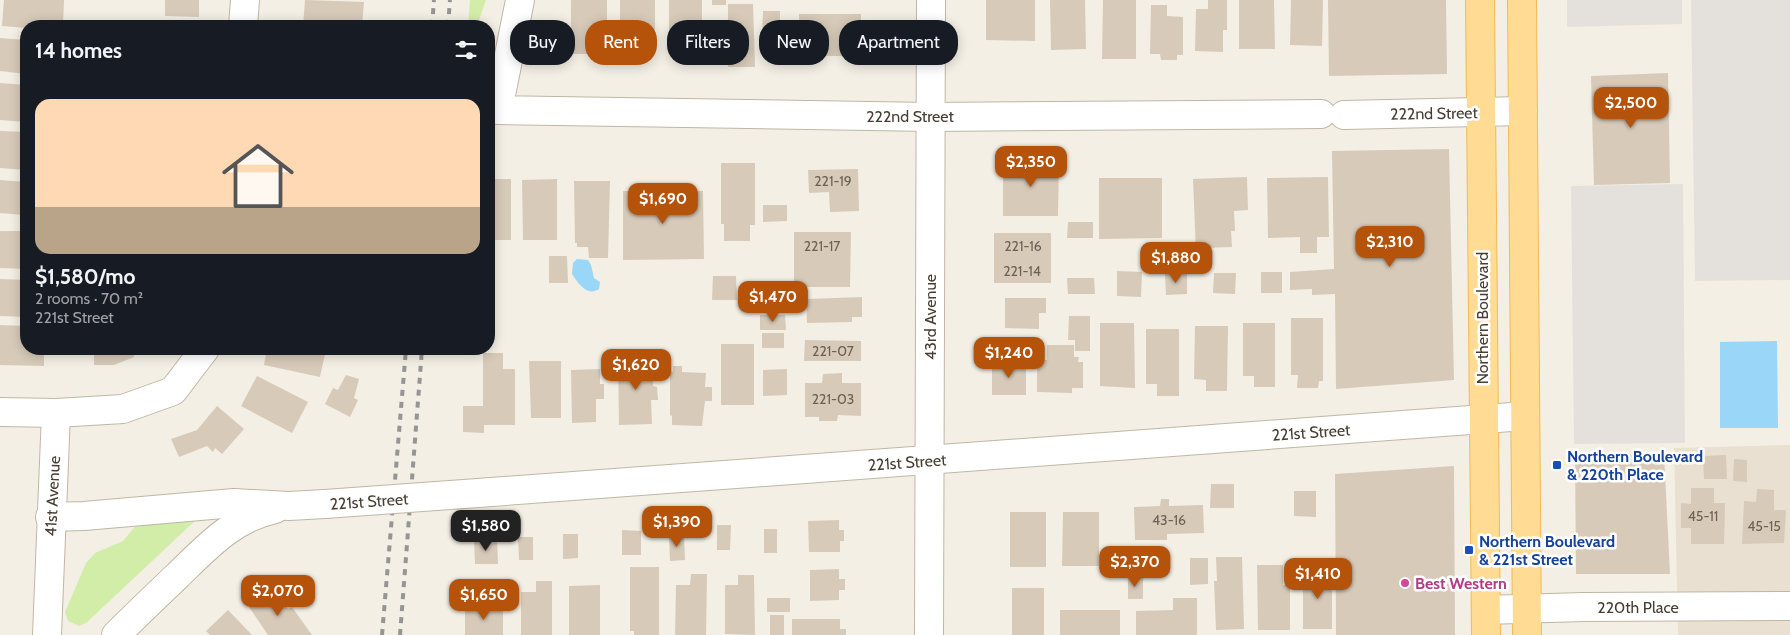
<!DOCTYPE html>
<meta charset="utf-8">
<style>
:root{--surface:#171b24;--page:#20242c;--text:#f1f3f6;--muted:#9ea1a6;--accent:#b45309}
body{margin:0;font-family:Cabin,sans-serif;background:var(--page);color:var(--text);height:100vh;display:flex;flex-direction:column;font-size:19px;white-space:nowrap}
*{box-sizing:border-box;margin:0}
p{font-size:16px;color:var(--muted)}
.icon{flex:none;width:28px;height:28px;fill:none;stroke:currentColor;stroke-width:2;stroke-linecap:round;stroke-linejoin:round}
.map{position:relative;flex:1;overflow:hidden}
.panel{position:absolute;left:20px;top:20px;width:475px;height:335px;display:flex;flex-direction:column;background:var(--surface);border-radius:20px;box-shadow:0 2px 12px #0003}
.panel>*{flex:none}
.hud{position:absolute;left:510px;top:20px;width:475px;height:45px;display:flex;gap:10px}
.price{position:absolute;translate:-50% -42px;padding:0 11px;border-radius:10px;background:var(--accent);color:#fff;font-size:16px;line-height:32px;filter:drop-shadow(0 1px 2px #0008)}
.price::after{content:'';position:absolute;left:50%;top:30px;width:15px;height:11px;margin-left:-8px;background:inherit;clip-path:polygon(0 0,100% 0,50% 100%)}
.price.on{background:#222;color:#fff}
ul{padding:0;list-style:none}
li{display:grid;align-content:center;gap:10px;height:265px;padding:0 15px}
li span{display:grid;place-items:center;height:155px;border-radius:15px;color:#555}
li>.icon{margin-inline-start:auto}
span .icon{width:90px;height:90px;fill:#fffc;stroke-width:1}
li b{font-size:21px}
h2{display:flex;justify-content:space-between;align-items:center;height:60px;padding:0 15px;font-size:21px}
.tag{padding:0 18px;border-radius:20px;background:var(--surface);box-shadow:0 2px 12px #0003;font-size:18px;line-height:45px}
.tag.on{background:var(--accent);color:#fff}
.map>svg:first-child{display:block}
.residential{fill:#e9e0d2}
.green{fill:#d2eda8}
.parking{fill:#e4e1dd}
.water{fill:#99d6f8}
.building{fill:#d7cab9}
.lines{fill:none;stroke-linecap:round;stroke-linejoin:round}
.minor-casing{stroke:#c1b6a6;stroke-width:30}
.major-casing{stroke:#f1ba56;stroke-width:30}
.minor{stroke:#fff;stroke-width:28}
.major{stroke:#ffdb93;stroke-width:28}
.rail{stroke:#959595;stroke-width:4;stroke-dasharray:6 6;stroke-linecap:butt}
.minor-bridge-casing{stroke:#c1b6a6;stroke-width:30;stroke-linecap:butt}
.minor-bridge{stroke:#fff;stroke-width:28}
.transit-dot{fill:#1a4fb4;stroke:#fff;stroke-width:2}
.hotel-dot{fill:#d1479c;stroke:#fff;stroke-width:2}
.labels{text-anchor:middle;stroke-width:5;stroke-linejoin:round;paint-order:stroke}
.number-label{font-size:14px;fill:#6b6154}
.street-label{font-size:16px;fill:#473e33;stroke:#fff}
.transit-label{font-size:16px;font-weight:bold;fill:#164399;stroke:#fff;text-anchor:start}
.hotel-label{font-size:16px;font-weight:bold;fill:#b23c85;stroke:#fff;text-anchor:start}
</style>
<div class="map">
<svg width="1790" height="635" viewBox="0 0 1790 635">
<rect width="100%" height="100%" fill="#f4efe4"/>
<path class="residential" d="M1790,445v190h-112l-4,-187z"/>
<g class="green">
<path d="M470,0h16l-9,26h-9z"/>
<path d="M198,518l-112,105 -7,3 -11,-5 -3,-9 21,-49 9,-10 28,-12 14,-17z"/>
</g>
<g class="parking">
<path d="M1567,0h115v24l-115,3z"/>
<path d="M1691,0h99v280l-95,1z"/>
<path d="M1683,184l2,259 -111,1 -3,-258z"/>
</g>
<g class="water">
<path d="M577,259l11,1 3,5 3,13 6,4 -1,7c-12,8 -21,-6 -27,-15l1,-11z"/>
<path d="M1777,341l1,87h-58v-86z"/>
</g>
<g class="building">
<path d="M4,0h60l-1,26h-37v2l-24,-2z"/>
<path d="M165,0h34v17l-34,-1z"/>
<path d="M305,0l59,2 -2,24h-59z"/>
<rect x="571" y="0" width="36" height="54"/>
<rect x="620" y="0" width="35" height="52"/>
<rect x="669" y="0" width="33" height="52"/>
<rect x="712" y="0" width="14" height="5"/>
<path d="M986,0h49v41l-49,-1z"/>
<path d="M1050,0h35l1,49 -35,1z"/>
<path d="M1103,0h33v59h-34z"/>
<path d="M1208,0h19v30h-4v22l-28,-1 1,-42h12z"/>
<path d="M1239,0h35l1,49h-36z"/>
<path d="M1291,0h32l-1,46 -32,-1z"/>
<path d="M1328,0h118l1,74 -118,2z"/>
<path d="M728,4h25l2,63h-27z"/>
<path d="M1151,5h16v11l16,1v38h-6v5h-16l-1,-6h-10z"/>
<path d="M763,11h17v26h-18z"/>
<path d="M799,14h62v42l-6,4h-9l-2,-4h-26l-3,4h-8l-7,-4z"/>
<path d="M0,38l26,2v34l-26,-3z"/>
<path d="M1668,73l2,110 -76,2 -3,-109z"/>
<path d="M0,83l26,2v37l-26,-2z"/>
<path d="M0,131l26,1v38l-26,-2z"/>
<path d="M1449,149l5,231 -118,9 -1,-95 -23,1v-6l-22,1v-18l44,-3 -2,-118z"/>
<path d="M1003,161h56l-1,55h-55z"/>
<path d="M721,163h34v62h-5v16h-26v-17h-3z"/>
<path d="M858,169l1,42 -29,1 -1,-20 -20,1 -1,-23z"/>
<path d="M1247,177l1,33 -14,1 1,20h-4l1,16 -28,1 -1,5h-7l-3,-74z"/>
<path d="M1328,177l1,60h-12v16h-17v-16l-32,1 -1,-60z"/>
<path d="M1099,178h63v60l-63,1z"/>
<path d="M489,179h22v61h-20v4h-2z"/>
<path d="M557,179v61h-34l-1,-60z"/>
<path d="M0,180l26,2 -3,33 -23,-2z"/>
<path d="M574,181h36l-2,77h-19l-1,-11h-11v-4h-2z"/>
<path d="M623,191h80l1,68 -81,1z"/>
<path d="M763,205h24v16l-24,1z"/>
<path d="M1068,222h25v16h-26z"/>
<path d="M0,231h26v38l-26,-1z"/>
<path d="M794,232h57l-1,55h-56z"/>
<rect x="994" y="233" width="57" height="50"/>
<path d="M549,256h18l1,27h-19z"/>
<path d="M1117,271l25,1 -1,25 -24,-1z"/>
<rect x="1261" y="272" width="21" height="21"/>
<path d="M1187,273v21l-21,1 -1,-21z"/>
<path d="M1214,273h22l-1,21 -22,-1z"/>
<path d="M713,276h23l1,24h-25z"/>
<path d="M1067,278h27l1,16h-27z"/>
<path d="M0,279l26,1v37l-26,-1z"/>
<path d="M862,297v20h-10v5l-45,1 -1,-24z"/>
<path d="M1005,298h41v15h-7v16l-34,-1z"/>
<path d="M760,315h25l1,15h-26z"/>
<path d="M1069,316h21v35h-15v-11h-7z"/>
<path d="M1291,318h32v63h-4l-1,7h-21l1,-13h-7z"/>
<path d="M1100,323h34l1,65 -35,-2z"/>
<path d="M1243,323h32v64h-21v-11h-11z"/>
<path d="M0,325l26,1v23h18v17l-44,-1z"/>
<path d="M1195,326h33l-1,65h-21v-11l-12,-1z"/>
<path d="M1146,329h33v67h-22v-12h-11z"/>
<rect x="762" y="333" width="22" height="15"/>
<path d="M805,340l56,1v20h-57z"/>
<path d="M994,342l35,4v8l-36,-1z"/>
<rect x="721" y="344" width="33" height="61"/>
<path d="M1047,345h27v12h5l-1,5h5v26h-11v5l-35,-1v-32h10z"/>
<path d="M94,349h40v8l-20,8h-20z"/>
<path d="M267,349h59l-6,28 -56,-12z"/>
<path d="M483,353h20v16h12v56h-31v8l-21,-1v-26h20z"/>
<path d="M618,359h35v27l4,1 1,13h-7l1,24 -33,1z"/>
<path d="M529,361h32v57h-30z"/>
<path d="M1026,362v33h-34v-32z"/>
<path d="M673,366h9v6l24,1 -1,14h7v14h-7l-3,25 -30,-1v-9l-2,-1v-44l3,1z"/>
<path d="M600,369v15h4v15h-8v23l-24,1 -1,-53z"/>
<path d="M787,369v26l-24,1v-26z"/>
<path d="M842,373v10h19v33l-23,-1 -1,6h-18v-4h-14v-34h17l1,-9z"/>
<path d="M346,375l13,4 -5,19 4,2 -8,17 -25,-13 8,-16 5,2z"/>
<path d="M257,376l51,26 -16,31 -51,-27z"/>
<path d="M217,406l27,23 -22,25 -7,-6 -2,4 -6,-6 -28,11 -8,-18 26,-9z"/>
<path d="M1575,454h89l6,120h-94z"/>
<path d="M1726,455l1,24h-23l-1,-23z"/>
<path d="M1734,459l13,1v22l-14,-1z"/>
<path d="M1454,466l1,169h-119l-1,-161z"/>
<path d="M1211,484h23v24h-24z"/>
<path d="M1691,488h23v15h11l-1,41h-33v-16h-10v-25l10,1z"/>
<path d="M1757,489l17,1v20h12l-2,33 -42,1 2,-43 12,1z"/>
<path d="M1294,491h22v26l-22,-1z"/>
<path d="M1161,499h8v7l34,-1 1,28 -37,1v6h-32l-1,-33 26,-1z"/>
<rect x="1010" y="512" width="36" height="55"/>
<path d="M1063,512h36v54h-37z"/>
<path d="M839,520v10h5v11h-4v11h-31l-1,-31z"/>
<path d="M717,525h14l-1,25h-13z"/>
<rect x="764" y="529" width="13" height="24"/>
<path d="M622,530l19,1v24h-19z"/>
<path d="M563,534h15v24l-15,1z"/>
<path d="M669,535h15l1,25 -15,1z"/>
<path d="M518,537h15v23h-14z"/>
<path d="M497,539l1,25h-23l-1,-24z"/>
<path d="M1216,557h26l2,72 -28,1 -2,-49h3z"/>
<path d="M1190,558h18v26l-18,1z"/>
<path d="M1257,565h26v20h7v45h-32z"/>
<path d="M630,567h29v68h-25v-4h-4z"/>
<path d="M839,569v10h6v11h-6v10l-29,1v-31z"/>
<path d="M1332,571v58h-29v-57z"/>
<path d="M691,574h16l-1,61h-31l1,-50h14z"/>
<path d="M738,575h16l1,60 -30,-1v-49h13z"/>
<rect x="1128" y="578" width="15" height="21"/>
<path d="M536,581h16v54h-31v-43h15z"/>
<path d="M600,585v50h-31v-49z"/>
<rect x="1012" y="588" width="32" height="47"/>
<path d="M274,589l14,20 4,-2 20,28h-44l-19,-28z"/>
<rect x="767" y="598" width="23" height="14"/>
<path d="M1173,598h24v37h-61v-24l37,-1z"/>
<rect x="465" y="607" width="38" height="28"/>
<path d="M228,610l24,25h-42l-4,-4z"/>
<rect x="1060" y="610" width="60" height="25"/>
<rect x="770" y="615" width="14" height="20"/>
<path d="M792,619h48v10h6v6h-54z"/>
</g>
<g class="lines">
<g class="minor-casing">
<g id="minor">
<path d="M520,0l-22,110 432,7 391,-3"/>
<path d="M243,26l2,-26"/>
<path d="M1344,115l179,-4"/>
<path d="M0,412l56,1 67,-4 50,-18 32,-42"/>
<path d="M478,493l1047,-77"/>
<path d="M50,517l34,-1 150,-13 55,3 36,-2"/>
<path d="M1486,610l98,-3 206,-1"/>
<path d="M47,635l9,-222"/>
<path d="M116,635c20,-20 41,-40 61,-59 30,-29 56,-58 98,-67"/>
<path d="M929,635l2,-635"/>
</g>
</g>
<g class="major-casing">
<g id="major">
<path d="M1480,0l6,635"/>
<path d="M1522,0l5,635"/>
</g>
</g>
<use href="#minor" class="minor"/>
<use href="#major" class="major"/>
<g class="rail">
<path d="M432,26l2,-26"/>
<path d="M448,26l2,-26"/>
<path d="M382,635l24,-286"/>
<path d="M400,635l22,-286"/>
</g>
<g class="minor-bridge-casing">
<path id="minor-bridge" d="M325,504l153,-11"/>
</g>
<use href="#minor-bridge" class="minor-bridge"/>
</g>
<g class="transit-dot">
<rect x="1552" y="460" width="10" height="10" rx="2.5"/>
<rect x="1464" y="545" width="10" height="10" rx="2.5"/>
</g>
<circle class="hotel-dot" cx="1405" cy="583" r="5"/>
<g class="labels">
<g class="number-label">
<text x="833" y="186">221-19</text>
<text x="822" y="251">221-17</text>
<text x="1023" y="251">221-16</text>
<text x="1022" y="276">221-14</text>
<text x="833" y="356">221-07</text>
<text x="833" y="404">221-03</text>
<text x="1703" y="521">45-11</text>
<text x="1169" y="525">43-16</text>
<text x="1764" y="531">45-15</text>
</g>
<g class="street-label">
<text transform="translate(1434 113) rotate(-1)" y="6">222nd Street</text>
<text x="910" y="122">222nd Street</text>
<text transform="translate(930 317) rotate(-90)" y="6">43rd Avenue</text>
<text transform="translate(1482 318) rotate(-90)" y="6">Northern Boulevard</text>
<text transform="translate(1311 432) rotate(-4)" y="6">221st Street</text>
<text transform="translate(907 462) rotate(-4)" y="6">221st Street</text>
<text transform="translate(52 496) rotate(-87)" y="6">41st Avenue</text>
<text transform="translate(369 501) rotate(-4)" y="6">221st Street</text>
<text x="1638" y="613">220th Place</text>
</g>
<g class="transit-label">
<text x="1567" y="462">Northern Boulevard<tspan x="1567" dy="18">&amp; 220th Place</tspan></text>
<text x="1479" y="547">Northern Boulevard<tspan x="1479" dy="18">&amp; 221st Street</tspan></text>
</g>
<g class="hotel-label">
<text x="1415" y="589">Best Western</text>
</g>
</g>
</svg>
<b class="price" style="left:1631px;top:129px">$2,500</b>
<b class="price" style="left:1031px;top:188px">$2,350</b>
<b class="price" style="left:663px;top:225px">$1,690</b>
<b class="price" style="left:1390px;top:268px">$2,310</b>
<b class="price" style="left:1176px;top:284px">$1,880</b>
<b class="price" style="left:773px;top:323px">$1,470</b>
<b class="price" style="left:1009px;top:379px">$1,240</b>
<b class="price" style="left:636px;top:391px">$1,620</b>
<b class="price" style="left:677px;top:548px">$1,390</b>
<b class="price on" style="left:486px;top:552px">$1,580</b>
<b class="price" style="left:1135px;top:588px">$2,370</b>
<b class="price" style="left:1318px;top:600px">$1,410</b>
<b class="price" style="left:278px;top:617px">$2,070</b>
<b class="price" style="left:484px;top:621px">$1,650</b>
<div class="hud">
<a class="tag">Buy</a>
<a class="tag on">Rent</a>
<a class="tag">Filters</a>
<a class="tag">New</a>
<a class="tag">Apartment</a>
</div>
<section class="panel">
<h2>14 homes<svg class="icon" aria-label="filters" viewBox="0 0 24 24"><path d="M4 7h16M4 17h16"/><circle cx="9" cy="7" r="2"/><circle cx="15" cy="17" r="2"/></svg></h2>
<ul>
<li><span style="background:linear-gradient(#ffd9b3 70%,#b9a48a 0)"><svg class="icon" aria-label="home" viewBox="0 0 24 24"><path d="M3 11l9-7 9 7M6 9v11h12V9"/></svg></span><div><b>$1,580/mo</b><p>2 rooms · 70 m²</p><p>221st Street</p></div></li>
</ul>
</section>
</div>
